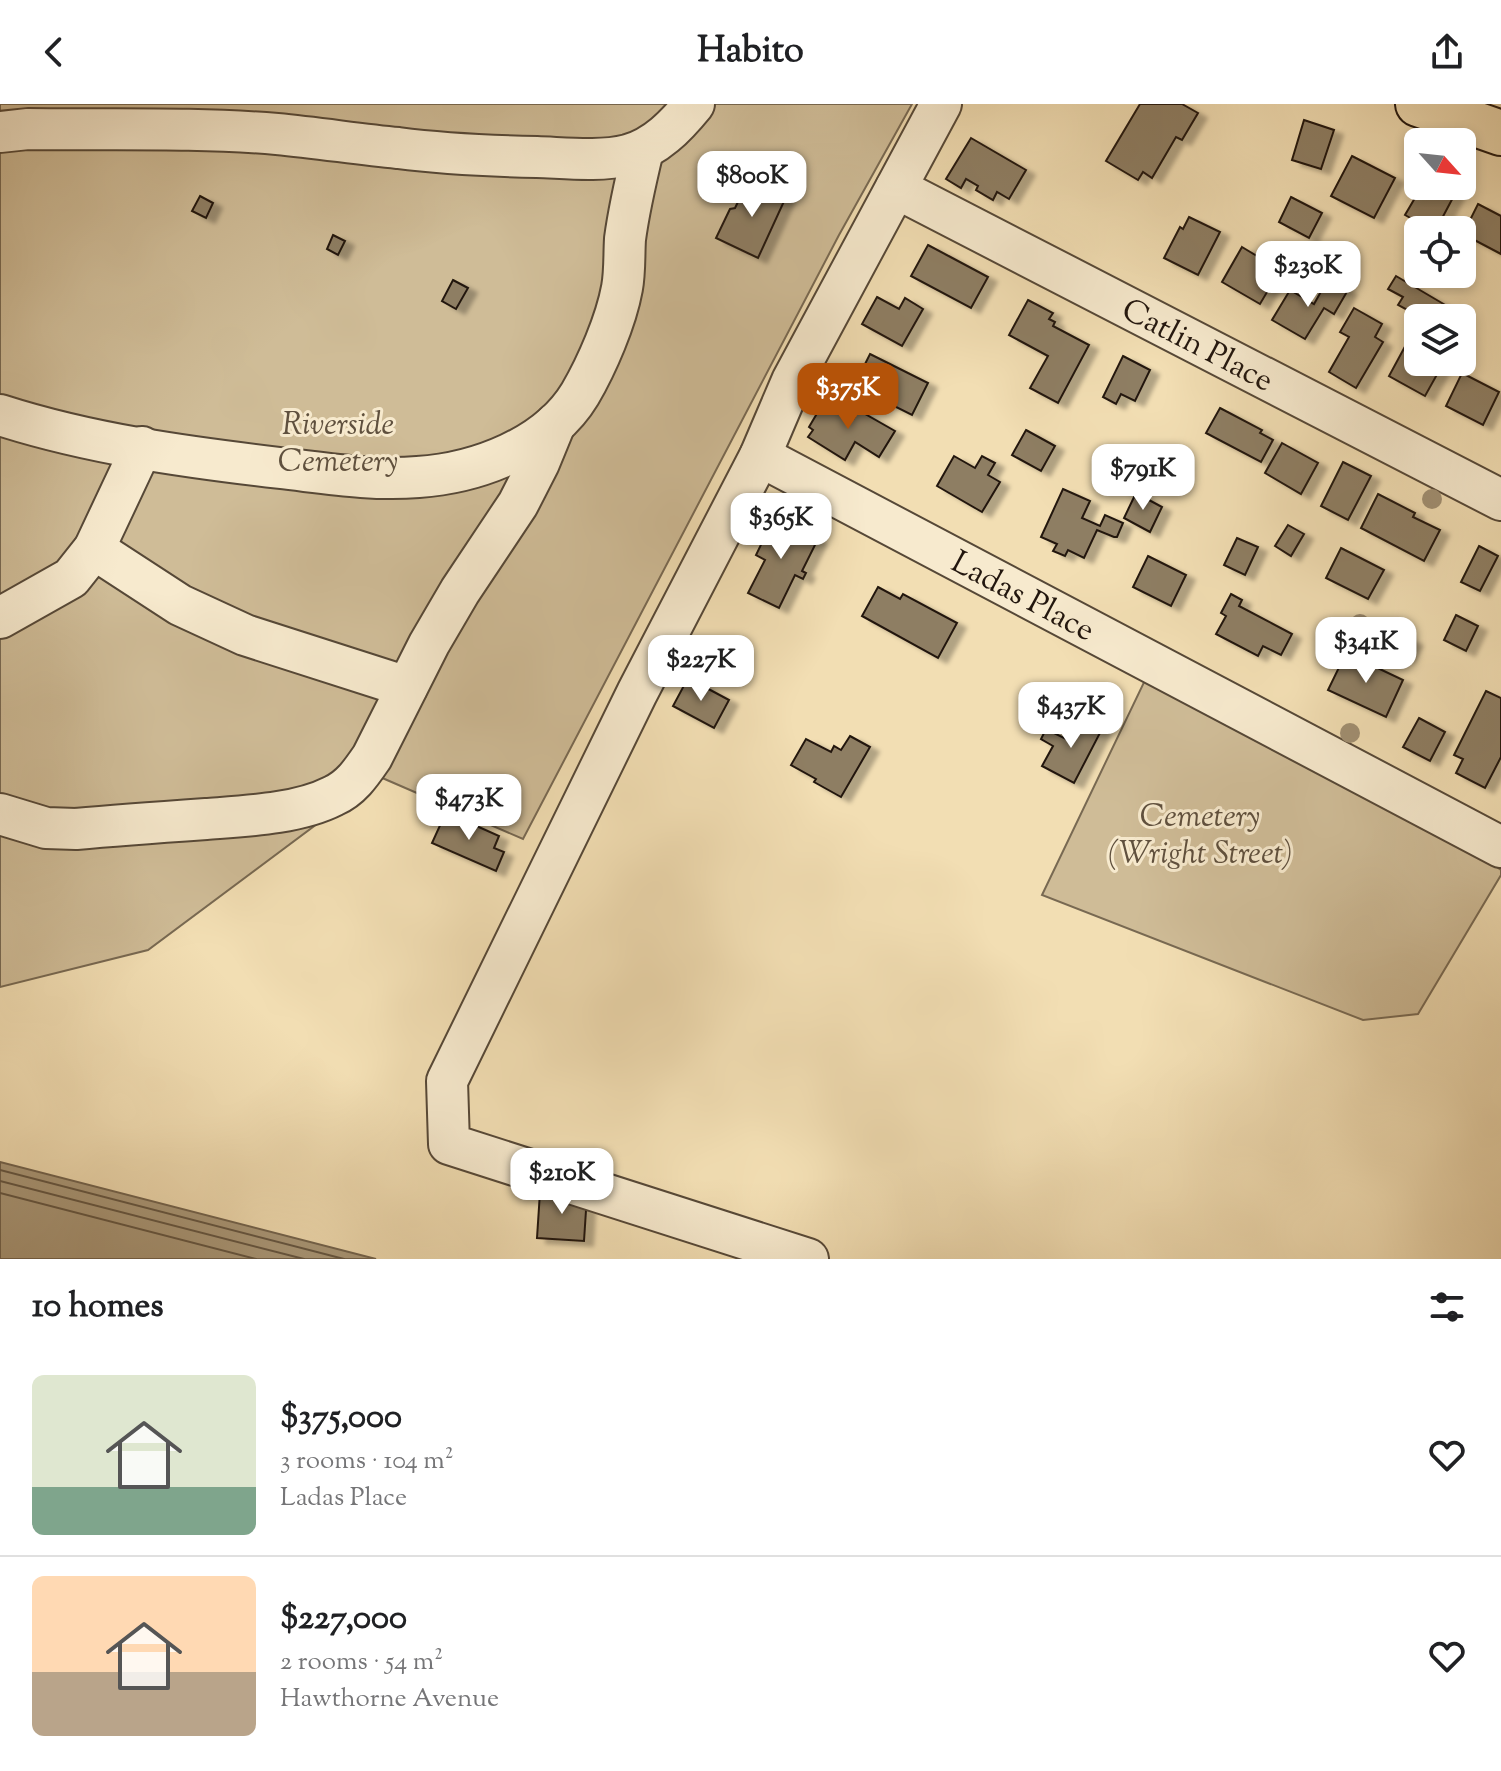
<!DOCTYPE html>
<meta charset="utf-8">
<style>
:root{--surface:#fff;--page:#f2f2f2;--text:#202124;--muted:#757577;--line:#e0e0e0;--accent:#b45309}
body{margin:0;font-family:"Sorts Mill Goudy",serif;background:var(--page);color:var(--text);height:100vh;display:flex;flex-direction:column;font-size:30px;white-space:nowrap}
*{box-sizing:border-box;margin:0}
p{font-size:26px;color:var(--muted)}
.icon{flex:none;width:44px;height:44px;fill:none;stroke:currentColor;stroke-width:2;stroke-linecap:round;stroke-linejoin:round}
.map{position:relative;height:1155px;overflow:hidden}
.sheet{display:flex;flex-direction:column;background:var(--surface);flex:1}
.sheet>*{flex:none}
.needle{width:52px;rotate:117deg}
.controls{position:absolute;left:1404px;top:24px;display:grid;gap:16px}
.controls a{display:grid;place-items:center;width:72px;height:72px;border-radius:12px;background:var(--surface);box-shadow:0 4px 12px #0003;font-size:40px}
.price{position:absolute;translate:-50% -68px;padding:0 18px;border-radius:16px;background:#fff;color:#222;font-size:26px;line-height:52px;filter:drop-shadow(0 2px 4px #0008)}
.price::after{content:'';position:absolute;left:50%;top:48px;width:24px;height:18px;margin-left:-12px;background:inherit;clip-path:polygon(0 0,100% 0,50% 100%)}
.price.current{background:var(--accent);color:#fff}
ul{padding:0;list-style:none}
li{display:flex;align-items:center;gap:24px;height:200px;padding:0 32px}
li+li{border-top:2px solid var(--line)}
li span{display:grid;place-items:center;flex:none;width:224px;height:160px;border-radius:12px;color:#555}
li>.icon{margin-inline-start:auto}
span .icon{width:96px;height:96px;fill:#fffc;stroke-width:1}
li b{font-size:34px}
h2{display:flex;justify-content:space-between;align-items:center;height:96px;padding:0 32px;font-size:34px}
header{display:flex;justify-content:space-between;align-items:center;height:104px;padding:0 32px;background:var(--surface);font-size:36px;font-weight:700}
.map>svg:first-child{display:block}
.green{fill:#cfbc97;stroke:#786952;stroke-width:2}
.water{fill:#ab9a7b;stroke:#74654f;stroke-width:2}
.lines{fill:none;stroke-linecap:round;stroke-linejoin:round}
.shore{stroke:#665844;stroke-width:2}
.building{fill:#8e7e64;stroke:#22160e;stroke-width:2;filter:url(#shadow)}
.minor-casing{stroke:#564837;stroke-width:44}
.major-casing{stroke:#22160e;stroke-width:48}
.minor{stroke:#f7eace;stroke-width:40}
.major{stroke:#f2deb3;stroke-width:44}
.tree{fill:#a19073}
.labels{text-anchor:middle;stroke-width:6;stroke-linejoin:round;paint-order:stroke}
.street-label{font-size:32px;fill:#22160e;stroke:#f7eace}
.park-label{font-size:32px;font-style:italic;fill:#5f503e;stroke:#f7eace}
</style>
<header><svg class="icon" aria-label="back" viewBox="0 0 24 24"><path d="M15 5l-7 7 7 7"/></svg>Habito<svg class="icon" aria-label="share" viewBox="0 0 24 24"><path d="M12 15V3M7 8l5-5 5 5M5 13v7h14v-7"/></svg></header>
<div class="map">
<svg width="1501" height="1155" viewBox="0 0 1501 1155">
<defs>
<filter id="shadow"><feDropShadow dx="9" dy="5" stdDeviation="2" flood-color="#0004"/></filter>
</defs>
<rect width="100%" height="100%" fill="#f2deb3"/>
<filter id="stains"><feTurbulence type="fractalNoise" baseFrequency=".0025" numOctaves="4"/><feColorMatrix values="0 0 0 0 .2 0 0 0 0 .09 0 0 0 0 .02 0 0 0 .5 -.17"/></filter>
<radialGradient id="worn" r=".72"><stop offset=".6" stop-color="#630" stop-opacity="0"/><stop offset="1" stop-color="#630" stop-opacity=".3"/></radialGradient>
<g class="green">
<path d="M0,0h912l-73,131 -316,604 -143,-62 -232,173 -148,37z"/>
<path d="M1147,572l311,164 43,30v5l-83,139 -55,6 -321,-125z"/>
</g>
<path class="water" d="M0,1058l376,97h-376z"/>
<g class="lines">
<g class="shore">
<path d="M0,1066l344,89"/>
<path d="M0,1077l304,78"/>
<path d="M0,1089l256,66"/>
</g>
</g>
<g class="building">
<path d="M1140,0h42l16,9 -16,27 -6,-3 -24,41 -9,-6 -5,8 -32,-19z"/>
<path d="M1304,16l30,10 -13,39 -29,-9z"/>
<path d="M971,34l55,32 -17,29 -12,-7 -4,8 -17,-10 2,-4 -12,-7 -5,9 -15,-9z"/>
<path d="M1352,52l43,22 -21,40 -43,-22z"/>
<path d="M749,75l37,18 -28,61 -42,-20 14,-29 5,-1z"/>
<path d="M1422,82h29l6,4 -18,34 -6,-4 -5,8 -23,-13z"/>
<path d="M200,92l13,7 -7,15 -14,-7z"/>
<path d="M1291,93l31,16 -13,25 -30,-16z"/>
<path d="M1478,100l23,12v38l-38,-20z"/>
<path d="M1189,113l31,15 -22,43 -34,-17 16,-31 3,2z"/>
<path d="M333,131l12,6 -7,14 -11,-6z"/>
<path d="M928,141l60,32 -17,31 -60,-32z"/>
<path d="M1242,143l38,23 -20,34 -38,-22z"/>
<path d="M1396,172l51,30 -7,12h-4l-21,-12 -4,6 -13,-7 5,-8 -15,-8z"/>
<path d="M1328,175l20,11 -14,24 -10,-6 -19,31 -33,-19 18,-30 24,14z"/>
<path d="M453,176l15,8 -12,21 -14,-8z"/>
<path d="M877,193l22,12 6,-11 18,11 -21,37 -40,-22z"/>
<path d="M1028,196l25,13 -4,6 6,3 -2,4 36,19 -31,58 -28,-15 18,-32 -39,-21z"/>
<path d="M1354,204l28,16 -7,13 8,5 -27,46 -27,-16 20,-35 -9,-5z"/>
<path d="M1416,235l2,1v22h26l-19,34 -36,-20 19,-35 5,3z"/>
<path d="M870,250l58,29 -16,32 -58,-29z"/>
<path d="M1123,252l27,14 -15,31 -14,-7 -5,10 -13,-7z"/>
<path d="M1462,269l37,19 -16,33 -37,-19z"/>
<path d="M825,296l29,18 4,-8 37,21 -16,26 -24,-15 -10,18 -37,-23 5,-7 -4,-3z"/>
<path d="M1220,304l42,22 -2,3 13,7 -12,22 -55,-29z"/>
<path d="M1026,326l29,16 -14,25 -29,-16z"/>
<path d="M1282,339l36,20 -17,31 -36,-21z"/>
<path d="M954,352l21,12 7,-12 13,7 -7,12 12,7 -18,30 -45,-26z"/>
<path d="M1343,358l28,14 -23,44 -27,-14z"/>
<path d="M1063,385l27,12 -8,17 18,8 5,-11 18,8 -6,14h-3l-17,-7 -13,28 -16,-8 -3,6 -12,-5 4,-7 -16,-7z"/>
<path d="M1136,389l26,14 -12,25 -26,-14z"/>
<path d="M1378,390l37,19 -2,4 27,13 -16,31 -63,-33z"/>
<path d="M775,412l43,23 -16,32 4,2 -3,6 -8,-4 -16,33 -31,-15 17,-33 -9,-5z"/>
<path d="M1288,421l16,9 -13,22 -16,-10z"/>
<path d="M1237,434l21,9 -13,28 -21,-10z"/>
<path d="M1479,442l19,10 -18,35 -19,-9z"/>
<path d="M1341,444l43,22 -16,29 -42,-21z"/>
<path d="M1148,452l38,19 -15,31 -38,-19z"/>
<path d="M878,483l22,12 3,-5 54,29 -19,35 -76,-42z"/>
<path d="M1231,490l11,6 -3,6 53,28 -11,21 -18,-9 -5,10 -42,-22 10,-18 -5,-3z"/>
<path d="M1456,511l22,11 -12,25 -22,-11z"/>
<path d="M1396,528l18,9 -9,16 -18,-9z"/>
<path d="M1346,549l57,27 -17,37 -58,-27z"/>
<path d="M688,574l41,22 -15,28 -41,-22z"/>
<path d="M1486,587l15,7v59l-16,31 -29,-15 7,-14 -9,-4z"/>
<path d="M1419,614l26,14 -15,29 -27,-14z"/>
<path d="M1082,615l20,10 -28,54 -32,-17 11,-20 -12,-7 5,-10 24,12z"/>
<path d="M850,632l20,11 -29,50 -27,-15 2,-3 -25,-14 15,-26 25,13 3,-6 7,4z"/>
<path d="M452,711l47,21 -5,12 10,4 -8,19 -64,-28 10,-22 6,3z"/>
<path d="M540,1088l47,3 -3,46 -47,-3z"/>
</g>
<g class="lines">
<g class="minor-casing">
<g id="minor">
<path d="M0,28l28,-3c83,1 167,-2 249,5 41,4 81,10 121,14 46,6 93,8 139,9 29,1 63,5 91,-2 28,-8 48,-29 66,-51"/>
<path id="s1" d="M896,84l605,312"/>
<path d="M0,311c90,29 186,42 280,53 45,5 92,13 138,9 59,-4 130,-30 162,-83 17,-29 36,-73 42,-106 3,-16 2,-33 3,-49 4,-30 11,-60 18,-89"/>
<path id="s2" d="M760,352l741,391"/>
<path d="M94,445l86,56 65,30 162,52"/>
<path d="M0,514l71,-40 23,-29 48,-102"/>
<path d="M0,710l46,14 30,1c44,-4 87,-7 130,-10 39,-3 92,-5 127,-23 18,-8 28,-23 39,-39l57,-113 31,-53 58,-87 21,-41 16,-39"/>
<path d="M808,1155l-359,-115 -2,-63 190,-388 123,-237 32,-75 149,-277"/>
</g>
</g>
<g class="major-casing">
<path id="major" d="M1418,0l83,29"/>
</g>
<use href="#minor" class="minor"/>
<use href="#major" class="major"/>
</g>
<g class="tree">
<circle cx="1432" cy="395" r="10"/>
<circle cx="1360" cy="520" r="10"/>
<circle cx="1350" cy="629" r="10"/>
</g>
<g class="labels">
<g class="street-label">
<text dy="11" stroke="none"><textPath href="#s1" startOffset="340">Catlin Place</textPath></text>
<text dy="11" stroke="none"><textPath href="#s2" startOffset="298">Ladas Place</textPath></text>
</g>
<g class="park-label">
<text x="338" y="330">Riverside<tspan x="338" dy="37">Cemetery</tspan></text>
<text x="1200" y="722">Cemetery<tspan x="1200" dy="37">(Wright Street)</tspan></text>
</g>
</g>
<rect width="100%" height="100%" filter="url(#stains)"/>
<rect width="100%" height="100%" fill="url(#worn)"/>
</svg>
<div class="controls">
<a><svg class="needle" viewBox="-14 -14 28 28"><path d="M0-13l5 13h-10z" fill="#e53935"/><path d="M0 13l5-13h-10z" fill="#757577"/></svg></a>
<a><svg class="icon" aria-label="locate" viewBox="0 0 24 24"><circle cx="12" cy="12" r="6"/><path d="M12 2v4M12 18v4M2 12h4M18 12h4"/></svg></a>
<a><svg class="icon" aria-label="layers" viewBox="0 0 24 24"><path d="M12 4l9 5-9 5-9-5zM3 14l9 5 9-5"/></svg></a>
</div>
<b class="price" style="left:752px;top:115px">$800K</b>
<b class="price" style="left:1308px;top:205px">$230K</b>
<b class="price current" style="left:848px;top:327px">$375K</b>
<b class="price" style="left:1143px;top:408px">$791K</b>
<b class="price" style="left:781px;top:457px">$365K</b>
<b class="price" style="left:1366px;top:581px">$341K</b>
<b class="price" style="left:701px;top:599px">$227K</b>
<b class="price" style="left:1071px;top:646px">$437K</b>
<b class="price" style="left:469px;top:738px">$473K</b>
<b class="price" style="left:562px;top:1112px">$210K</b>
</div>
<section class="sheet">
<h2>10 homes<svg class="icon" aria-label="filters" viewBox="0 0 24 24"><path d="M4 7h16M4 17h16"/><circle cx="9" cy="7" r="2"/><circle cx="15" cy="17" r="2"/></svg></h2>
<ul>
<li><span style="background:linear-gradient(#dfe7d0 70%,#7fa58c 0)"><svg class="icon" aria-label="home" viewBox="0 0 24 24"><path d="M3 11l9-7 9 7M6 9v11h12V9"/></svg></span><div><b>$375,000</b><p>3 rooms · 104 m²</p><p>Ladas Place</p></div><svg class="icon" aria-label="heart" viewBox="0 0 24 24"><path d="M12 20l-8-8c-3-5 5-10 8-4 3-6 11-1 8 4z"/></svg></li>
<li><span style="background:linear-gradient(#ffd9b3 60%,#b9a48a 0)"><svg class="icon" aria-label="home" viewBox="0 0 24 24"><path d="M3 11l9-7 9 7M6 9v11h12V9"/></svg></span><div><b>$227,000</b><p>2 rooms · 54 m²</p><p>Hawthorne Avenue</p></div><svg class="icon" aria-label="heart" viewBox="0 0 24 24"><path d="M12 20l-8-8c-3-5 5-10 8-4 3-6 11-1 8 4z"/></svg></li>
</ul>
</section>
